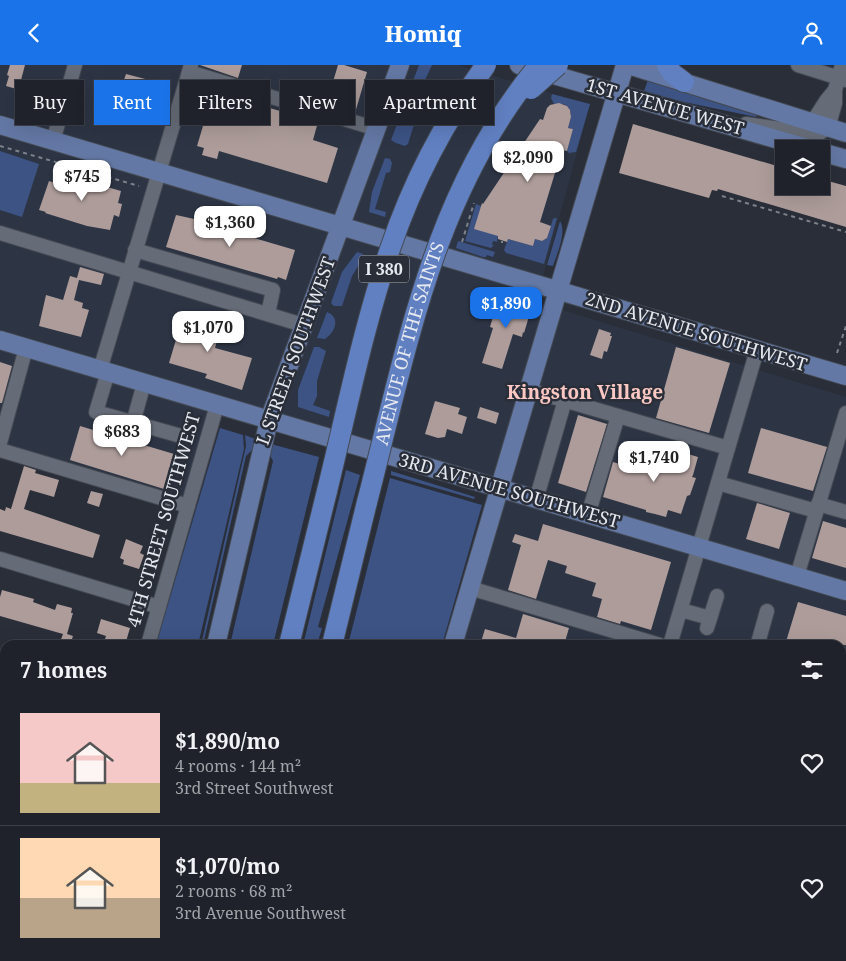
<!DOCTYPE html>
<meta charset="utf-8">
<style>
:root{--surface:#1f222a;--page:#272a32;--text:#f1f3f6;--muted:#a1a4a8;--line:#3c3f47;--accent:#1a73e8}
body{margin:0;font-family:"Noto Serif",serif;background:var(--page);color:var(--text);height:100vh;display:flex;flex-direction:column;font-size:19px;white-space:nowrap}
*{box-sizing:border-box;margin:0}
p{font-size:16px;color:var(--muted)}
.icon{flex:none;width:28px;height:28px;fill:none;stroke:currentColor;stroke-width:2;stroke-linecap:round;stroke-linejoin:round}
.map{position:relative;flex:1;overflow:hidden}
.panel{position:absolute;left:0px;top:575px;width:846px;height:321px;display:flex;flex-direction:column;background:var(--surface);border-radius:15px 15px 0 0;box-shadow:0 5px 20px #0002,0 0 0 1px var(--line)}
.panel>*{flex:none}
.banner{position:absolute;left:15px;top:15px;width:500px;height:45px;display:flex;gap:10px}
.fabs{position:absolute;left:775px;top:75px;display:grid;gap:10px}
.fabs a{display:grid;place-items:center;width:55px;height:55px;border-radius:0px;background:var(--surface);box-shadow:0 5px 20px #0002,0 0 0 1px var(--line);font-size:25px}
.price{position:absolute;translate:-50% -42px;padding:0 11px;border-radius:10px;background:#fff;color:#222;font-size:16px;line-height:32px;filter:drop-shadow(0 1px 2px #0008)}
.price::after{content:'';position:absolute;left:50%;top:30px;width:15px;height:11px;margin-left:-8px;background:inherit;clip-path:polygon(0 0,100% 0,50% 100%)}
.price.current{background:var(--accent);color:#fff}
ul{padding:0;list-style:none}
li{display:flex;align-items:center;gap:15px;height:125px;padding:0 20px}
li+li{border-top:1px solid var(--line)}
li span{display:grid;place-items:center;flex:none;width:140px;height:100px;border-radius:0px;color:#555}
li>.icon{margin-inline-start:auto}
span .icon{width:60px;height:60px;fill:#fffc;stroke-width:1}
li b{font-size:21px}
h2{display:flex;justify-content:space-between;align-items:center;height:60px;padding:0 20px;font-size:21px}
.tag{padding:0 18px;border-radius:0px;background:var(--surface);box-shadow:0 5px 20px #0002,0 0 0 1px var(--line);font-size:18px;line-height:45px}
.tag.current{background:var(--accent);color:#fff}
header{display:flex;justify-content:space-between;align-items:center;height:65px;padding:0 20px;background:var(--accent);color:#fff;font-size:22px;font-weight:800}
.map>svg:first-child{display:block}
.built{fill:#2d3545}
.green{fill:#3c5384}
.building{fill:#ad9c9a}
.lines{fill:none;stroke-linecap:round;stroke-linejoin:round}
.minor-casing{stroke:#444952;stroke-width:16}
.major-casing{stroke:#444952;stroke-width:20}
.highway-casing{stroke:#444952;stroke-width:22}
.path{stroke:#7e828b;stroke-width:2;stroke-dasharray:4 4;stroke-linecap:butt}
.minor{stroke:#656b77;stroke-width:14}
.major{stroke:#6378a4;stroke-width:18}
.highway{stroke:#6180c2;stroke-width:20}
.highway-bridge-casing{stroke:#444952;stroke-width:22;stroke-linecap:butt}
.highway-bridge{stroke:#6180c2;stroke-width:20}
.labels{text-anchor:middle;stroke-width:5;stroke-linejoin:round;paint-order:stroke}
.shield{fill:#292e38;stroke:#adb1b9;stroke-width:1}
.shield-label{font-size:16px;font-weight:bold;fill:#e6e9f0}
.street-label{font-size:18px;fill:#e6e9f0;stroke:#292e38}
.neighbourhood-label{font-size:19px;font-weight:bold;fill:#fcc8c3;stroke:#292e38}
</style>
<header><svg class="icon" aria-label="back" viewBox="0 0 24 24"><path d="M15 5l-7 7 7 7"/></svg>Homiq<svg class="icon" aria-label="person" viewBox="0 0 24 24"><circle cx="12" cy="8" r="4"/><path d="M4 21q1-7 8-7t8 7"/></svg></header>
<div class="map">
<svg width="846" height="896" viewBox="0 0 846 896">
<rect width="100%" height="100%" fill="#292e38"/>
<g class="built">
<path d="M0,0h458l132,40 -54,197 310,95v333l-5,17v-102h-388l46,-155 -282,-85 -29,101 -188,-56z"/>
<path d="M374,891h411l-1,5h-411z"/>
</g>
<g class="green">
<path d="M419,0h13l-15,32 -3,5 -3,1 -6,-1z"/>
<path d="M649,12l108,37 -1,3 -91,-19 -21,-7z"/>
<path d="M552,29l38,10 -14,48 -7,1 -2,-2 6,-22 -5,-1c3,-10 6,-18 -4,-24h-10l-3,-6z"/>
<path d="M400,51l12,2 3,3 -7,23 -3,2 -9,-3 -5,-3z"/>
<path d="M0,86l39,13 -17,53 -22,-7z"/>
<path d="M385,93l5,1 2,4 -2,9 -4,1 -11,36 11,3 -1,5 -16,-5 3,-20z"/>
<path d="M476,139l5,2 17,30 -1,6 -4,-1 -1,4h2l-3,3 -26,-7z"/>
<path d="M555,153h2l-13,46 -38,-11 -2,-3 4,-11 25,7 2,-7 7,2 5,-3 6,-19z"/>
<path d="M560,156c7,11 -3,33 -7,45l-6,-1z"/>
<path d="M458,176l37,11 -2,5 -6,-2 -1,2h-3l-27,-9z"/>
<path d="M357,187l6,2 -3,9 -8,13 -10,30h-8l-3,-3 11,-31z"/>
<path d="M327,247c14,6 8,20 -2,27l-8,-1z"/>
<path d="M314,282h5l7,4 -9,30v15l-4,9 17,6 -1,6 -31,-10v-17z"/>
<path d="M220,363l23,7 1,14 -46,196h-42z"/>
<path d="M245,370l10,4 -2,10 -7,7 -43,189h-2l45,-199z"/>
<path d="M271,379l48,13 -46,188h-43l43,-184 -4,-8z"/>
<path d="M346,405l14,5 -42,152 4,1 -5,17h-14z"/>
<path d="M391,406l84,26 -1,2 -83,-24z"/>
<path d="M390,413l92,27 -40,140h-94z"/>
<path d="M846,734v162h-48l1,-5h42v-141z"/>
<path d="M272,891h77l-1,5h-74z"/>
</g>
<g class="building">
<path d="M10,0h15l-4,15 26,8 -5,15 -15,-7v-4l-21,-6 3,-10 -2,-1z"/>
<path d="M200,0h42l-4,13z"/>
<path d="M338,0h6l23,7 -12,41 -29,-8z"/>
<path d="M126,9l27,7 -10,38 -25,-8 2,-7 -4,-1z"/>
<path d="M214,24l19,5 -1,3 86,25 -5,18 25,8 -11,35 -108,-32 -2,8 -15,-4 2,-7 -7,-2z"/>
<path d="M559,38l8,3 3,4 1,7 -3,11 5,1 -6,22 -5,-1 -22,72 11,4 -4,12 -5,3 -7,-2 -2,7 -25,-7 -1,3 -9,-3v-3l-24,-7 8,-26 1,1 57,-85 3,1 4,-12 3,-3z"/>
<path d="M633,59l151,44v18h37v-7l25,7v41l-128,-38 -1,2 -5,-1 -3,8 -90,-25z"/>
<path d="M58,109l10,4 1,-2 52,15 -3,12 4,1 -3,13 -5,-2 -4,15 -23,-4 -42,-13 1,-1 -7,-2 10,-29 6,2z"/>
<path d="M176,150l23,5 18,7 78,23 -9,30 -8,-3 -1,2 -111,-32z"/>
<path d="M80,202l24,7 -3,11 -22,-5 -5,20 9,3 -1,5 7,2 -8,27 -42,-11 7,-31 17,5 7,-24 7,2z"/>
<path d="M499,231l11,3v-2l23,6 -9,30 -1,-1 -1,5 -9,-3 -11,35 -20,-6 11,-35 -3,-1z"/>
<path d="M184,248l37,13 -6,22 37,10 -10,32 -37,-12 2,-4 -38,-11z"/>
<path d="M599,264l12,4 -1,3h2l-5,16 -3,-1 -2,8 -12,-4z"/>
<path d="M676,282l54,16 -21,70 -53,-15z"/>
<path d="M0,297l12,4 -10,37h-2z"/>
<path d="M435,336l25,7 -2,6 9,3 -5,17 -15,-5 -2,8 -7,1 -13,-4z"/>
<path d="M480,342l19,6 -3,11 -19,-6z"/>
<path d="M578,350l29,9 -21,68 -28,-9z"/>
<path d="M80,361l94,28 -10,35 -94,-29z"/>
<path d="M761,363l66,19 -14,44 -65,-18z"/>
<path d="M658,382l30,9v-2l10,3 -5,18 -1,2 4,1 -6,17 -3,1 -6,18 -13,-4 -2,7 -11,-3 -9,-2v-2l-43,-13 10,-35 31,9 1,-6 7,2z"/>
<path d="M24,401l12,4 -1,3 24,7 -5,17 -24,-7 -6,19 76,26 -7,23 -93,-27v-22l5,2 1,-4 5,2z"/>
<path d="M91,426l12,3 -4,13 -12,-4z"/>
<path d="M757,438l33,10 -11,36 -33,-10z"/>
<path d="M823,456l23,7v40l-34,-10z"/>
<path d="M543,459l128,38 -20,68 -30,-9 -1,3 -23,-7 5,-18 -10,-3 4,-13 -31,-10 2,-7 -19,-6 -12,39 -28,-9 13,-45 -9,-3 3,-8 23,7z"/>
<path d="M126,474l17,7 -3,7 4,2 -5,14 -16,-5 1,-4 -4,-2z"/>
<path d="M2,525l32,9 -1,3 22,8 2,-6 15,4 -1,5h2l-6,21 6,2 -3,9h-11l4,-11 -63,-18v-19z"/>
<path d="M798,537l48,14v29h-61z"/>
<path d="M523,549l46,14 -5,17h-84l5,-16 31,9z"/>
<path d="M101,554l29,9 -5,17h-22l3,-9 -9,-3z"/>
</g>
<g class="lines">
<g class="minor-casing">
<g id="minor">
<path d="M798,0l48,15"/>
<path d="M189,7l188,57"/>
<path d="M812,58l14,-22 9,-11"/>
<path d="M746,59l72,10 10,-6 7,-25v-13l7,-25"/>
<path d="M53,76l22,-76"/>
<path d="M0,168l303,92"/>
<path d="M135,185l138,40 -5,24"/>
<path d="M100,305l91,-305"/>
<path d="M108,307l-12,40 85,24"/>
<path d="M529,325l199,58"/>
<path d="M133,358l11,-40"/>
<path d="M0,378l26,-95"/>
<path d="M0,385l188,56"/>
<path d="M718,418l98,28"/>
<path d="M536,435l29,-100"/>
<path d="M818,439l28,8"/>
<path d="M588,450l30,-99"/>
<path d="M0,494l159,48"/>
<path d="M797,511l49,-163"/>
<path d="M470,523l190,57"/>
<path d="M681,545l29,8"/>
<path d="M707,563l10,-32"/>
<path d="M758,578l9,-32"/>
<path d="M148,580l69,-240"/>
<path d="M670,580l87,-295"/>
<path d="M0,603l5,1"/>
<path d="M841,635l5,1"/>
<path d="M0,804l5,4"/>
<path d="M611,891l17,5"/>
<path d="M27,896l4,-5"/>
<path d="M144,896l1,-5"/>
<path d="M577,896l1,-5"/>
<path d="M684,896l2,-5"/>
</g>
</g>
<g class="major-casing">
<g id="major">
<path d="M519,0l291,84"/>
<path d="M628,0l218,68"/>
<path d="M0,60l846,251"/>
<path d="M821,87l25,7"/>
<path d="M0,275l846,251"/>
<path d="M216,580l53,-225 131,-355"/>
<path d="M453,580l172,-580"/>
<path d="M0,711l5,1"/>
<path d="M841,750l5,-16"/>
<path d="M359,896l1,-5"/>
<path d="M798,896l1,-5"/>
</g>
</g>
<g class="highway-casing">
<g id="highway">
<path d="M667,0l5,8 12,9"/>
<path d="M289,580l38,-154"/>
<path d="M332,580l35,-143"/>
<path d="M211,896l1,-5"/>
<path d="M255,896l1,-5"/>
</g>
</g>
<g class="path">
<path d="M0,81l139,40"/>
<path d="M722,131l124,36"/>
<path d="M462,177l12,-39"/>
<path d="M502,178v-2"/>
<path d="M837,288l9,-27"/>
<path d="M841,835l5,-15"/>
<path d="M546,891l16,5"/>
<path d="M44,896l4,-5"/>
<path d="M774,896l1,-5"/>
<path d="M824,896l1,-5"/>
</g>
<use href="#minor" class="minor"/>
<use href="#major" class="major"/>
<use href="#highway" class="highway"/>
<g class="highway-bridge-casing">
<g id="highway-bridge">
<path d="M531,24l27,-24"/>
<path d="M327,426c20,-81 36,-163 63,-242 22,-65 55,-129 96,-184"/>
<path id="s1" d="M367,437c40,-154 66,-310 172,-437"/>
</g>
</g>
<use href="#highway-bridge" class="highway-bridge"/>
</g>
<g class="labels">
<rect class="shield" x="359" y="190.5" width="50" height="27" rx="4"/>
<g class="shield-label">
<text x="384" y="210">I 380</text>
</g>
<g class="street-label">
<text transform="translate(665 42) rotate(16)" y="6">1ST AVENUE WEST</text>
<text transform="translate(696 267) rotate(17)" y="6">2ND AVENUE SOUTHWEST</text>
<text dy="6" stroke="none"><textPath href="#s1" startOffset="164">AVENUE OF THE SAINTS</textPath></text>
<text transform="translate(296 286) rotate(-70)" y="6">L STREET SOUTHWEST</text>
<text transform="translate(509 426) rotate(16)" y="6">3RD AVENUE SOUTHWEST</text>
<text transform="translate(164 455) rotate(-74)" y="6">4TH STREET SOUTHWEST</text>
</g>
<g class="neighbourhood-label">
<text x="585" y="334">Kingston Village</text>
</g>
</g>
</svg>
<div class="fabs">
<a><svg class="icon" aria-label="layers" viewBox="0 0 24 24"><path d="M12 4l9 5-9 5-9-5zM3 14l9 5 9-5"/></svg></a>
</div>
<b class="price" style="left:528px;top:118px">$2,090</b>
<b class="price" style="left:82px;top:137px">$745</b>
<b class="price" style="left:230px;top:183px">$1,360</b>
<b class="price current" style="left:506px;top:264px">$1,890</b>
<b class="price" style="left:208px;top:288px">$1,070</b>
<b class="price" style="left:122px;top:392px">$683</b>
<b class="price" style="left:654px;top:418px">$1,740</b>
<div class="banner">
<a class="tag">Buy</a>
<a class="tag current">Rent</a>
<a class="tag">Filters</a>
<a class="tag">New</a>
<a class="tag">Apartment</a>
</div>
<section class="panel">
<h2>7 homes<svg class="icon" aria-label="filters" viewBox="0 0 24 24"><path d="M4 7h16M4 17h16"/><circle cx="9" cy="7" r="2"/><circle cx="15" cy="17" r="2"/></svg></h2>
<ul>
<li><span style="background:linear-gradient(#f6c9c9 70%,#c2b280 0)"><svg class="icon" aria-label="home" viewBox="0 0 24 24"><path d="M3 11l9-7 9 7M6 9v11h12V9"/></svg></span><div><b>$1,890/mo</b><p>4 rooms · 144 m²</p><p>3rd Street Southwest</p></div><svg class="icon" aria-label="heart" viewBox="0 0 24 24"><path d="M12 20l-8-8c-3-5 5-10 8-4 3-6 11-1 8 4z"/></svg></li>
<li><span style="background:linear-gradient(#ffd9b3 60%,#b9a48a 0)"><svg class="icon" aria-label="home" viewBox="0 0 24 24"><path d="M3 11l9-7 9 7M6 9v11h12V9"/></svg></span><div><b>$1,070/mo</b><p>2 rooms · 68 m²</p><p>3rd Avenue Southwest</p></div><svg class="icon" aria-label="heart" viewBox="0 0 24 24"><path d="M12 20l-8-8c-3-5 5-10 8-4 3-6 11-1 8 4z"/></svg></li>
</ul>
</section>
</div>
